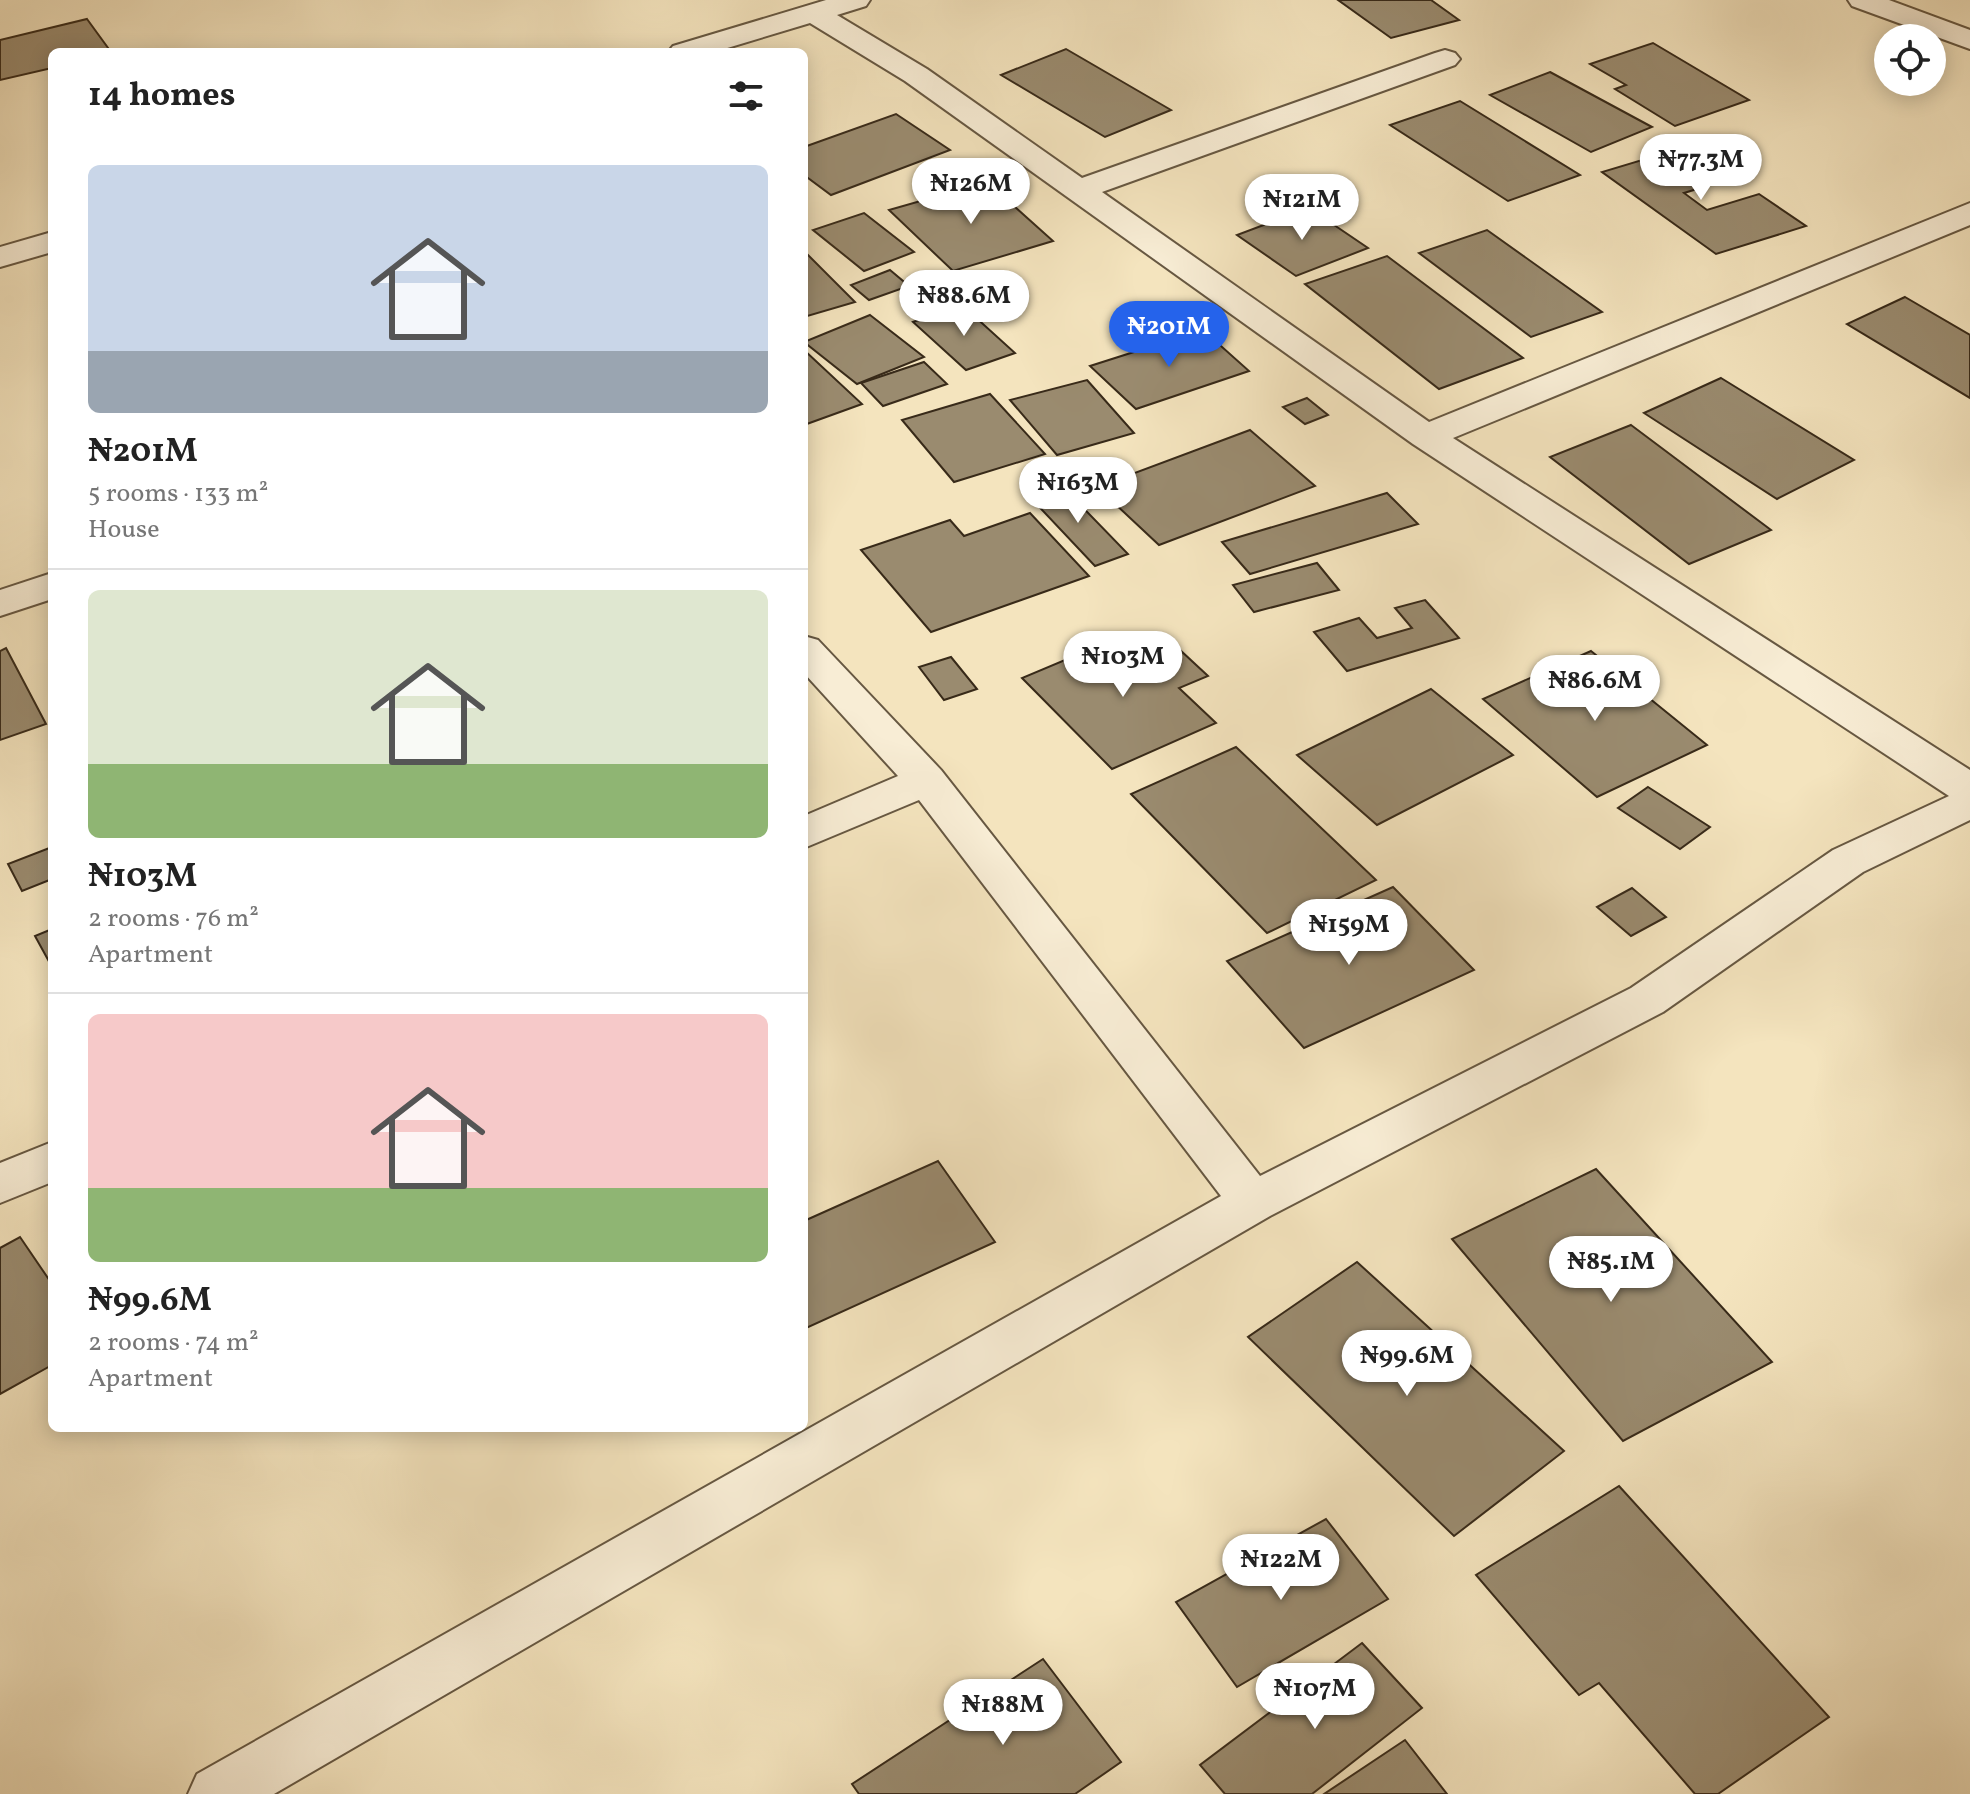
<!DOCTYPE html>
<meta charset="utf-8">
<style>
:root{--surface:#fff;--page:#f2f2f2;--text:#222;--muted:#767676;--line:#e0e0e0;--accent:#2563eb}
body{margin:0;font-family:Vollkorn,serif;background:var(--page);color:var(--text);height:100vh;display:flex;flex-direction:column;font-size:30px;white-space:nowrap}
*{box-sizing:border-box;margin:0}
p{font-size:26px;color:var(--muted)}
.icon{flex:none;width:44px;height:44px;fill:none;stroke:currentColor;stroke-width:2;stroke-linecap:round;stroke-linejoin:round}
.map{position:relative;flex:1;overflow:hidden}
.side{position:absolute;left:48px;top:48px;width:760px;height:1384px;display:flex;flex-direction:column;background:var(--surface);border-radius:12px;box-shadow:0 4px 20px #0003}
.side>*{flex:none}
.tools{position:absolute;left:1874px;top:24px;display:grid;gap:16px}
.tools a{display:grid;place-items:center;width:72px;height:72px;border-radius:50%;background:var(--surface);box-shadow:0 4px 20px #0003;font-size:40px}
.price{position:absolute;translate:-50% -68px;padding:0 18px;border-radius:28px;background:#fff;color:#222;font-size:26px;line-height:52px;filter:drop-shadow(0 2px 4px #0008)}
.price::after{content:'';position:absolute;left:50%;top:48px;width:24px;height:18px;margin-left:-12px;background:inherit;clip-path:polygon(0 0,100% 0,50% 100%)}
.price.on{background:var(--accent);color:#fff}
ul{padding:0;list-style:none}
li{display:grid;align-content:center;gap:16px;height:424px;padding:0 40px}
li+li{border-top:2px solid var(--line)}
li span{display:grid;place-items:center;height:248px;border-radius:12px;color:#555}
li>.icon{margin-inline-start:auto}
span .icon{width:144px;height:144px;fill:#fffc;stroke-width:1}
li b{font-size:34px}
h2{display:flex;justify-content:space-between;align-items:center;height:96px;padding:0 40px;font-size:34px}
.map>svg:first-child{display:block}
.building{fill:#9a8b6f;stroke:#382a19;stroke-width:2}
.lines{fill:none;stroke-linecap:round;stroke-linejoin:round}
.minor-casing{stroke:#675842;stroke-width:4}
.minor{fill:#f8edd5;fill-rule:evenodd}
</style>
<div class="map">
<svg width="1970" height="1794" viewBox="0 0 1970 1794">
<rect width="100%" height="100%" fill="#f4e4be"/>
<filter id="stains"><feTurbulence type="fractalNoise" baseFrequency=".0025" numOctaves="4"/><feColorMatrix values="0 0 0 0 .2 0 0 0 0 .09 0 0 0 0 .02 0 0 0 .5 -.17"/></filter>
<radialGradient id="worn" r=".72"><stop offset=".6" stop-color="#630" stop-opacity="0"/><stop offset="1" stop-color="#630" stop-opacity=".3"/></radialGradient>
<g class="building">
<path d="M1338,0h93l28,20 -68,18z"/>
<path d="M87,19l24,33h-59v16l-52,12v-40z"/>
<path d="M1653,43l96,57 -74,26 -60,-37 11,-4 -36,-21z"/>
<path d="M1066,49l105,61 -66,27 -104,-62z"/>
<path d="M1550,72l102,55 -61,25 -101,-57z"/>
<path d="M1460,101l120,74 -72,26 -118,-76z"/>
<path d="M896,114l54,36 -119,45 -27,-20v-28z"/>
<path d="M1682,148l45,32 -43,13 23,17 52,-16 47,32 -90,28 -114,-82z"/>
<path d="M987,182l66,59 -100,30 -64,-61z"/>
<path d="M1309,208l59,40 -72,28 -59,-41z"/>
<path d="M864,213l50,39 -50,19 -51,-41z"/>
<path d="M1487,230l115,82 -71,25 -112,-84z"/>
<path d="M804,251l51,51 -51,15z"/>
<path d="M1387,256l136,102 -84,31 -134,-105z"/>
<path d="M890,270l19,16 -40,14 -18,-15z"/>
<path d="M1905,297l65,38v63l-123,-74z"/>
<path d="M962,305l53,48 -49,17 -53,-48z"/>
<path d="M870,315l54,42 -67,27 -53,-42z"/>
<path d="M1203,330l46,41 -113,38 -46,-43z"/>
<path d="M804,350l58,54 -58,21z"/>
<path d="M924,362l23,22 -64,22 -22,-23z"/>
<path d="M1721,378l133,82 -77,39 -133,-86z"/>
<path d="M1087,380l47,53 -77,22 -47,-55z"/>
<path d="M990,394l55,60 -91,28 -52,-62z"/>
<path d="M1307,398l21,17 -23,9 -22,-17z"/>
<path d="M1631,425l140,105 -82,34 -139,-107z"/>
<path d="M1250,430l65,56 -156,59 -62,-58z"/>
<path d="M1060,484l68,70 -33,12 -67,-71z"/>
<path d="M1387,493l31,31 -168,50 -28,-32z"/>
<path d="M1030,513l59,63 -158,56 -70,-82 89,-30 14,16z"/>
<path d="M1317,563l22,27 -85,22 -21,-27z"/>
<path d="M1425,600l34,38 -112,33 -33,-39 45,-14 18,20 35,-10 -17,-20z"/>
<path d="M1127,634l28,27 25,-11 28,26 -29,12 37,35 -104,46 -90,-91z"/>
<path d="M6,648l40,76 -46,16v-89z"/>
<path d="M1591,651l116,94 -110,52 -114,-98z"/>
<path d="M951,657l26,32 -33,11 -25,-33z"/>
<path d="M1431,689l82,66 -136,70 -80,-70z"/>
<path d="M1236,747l140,133 -109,53 -136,-139z"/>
<path d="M1648,787l62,40 -30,22 -62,-41z"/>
<path d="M52,847v32l-30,12 -14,-27z"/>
<path d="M1393,887l81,83 -170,78 -77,-87z"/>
<path d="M1632,888l34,29 -35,19 -34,-29z"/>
<path d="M52,929v38l-17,-31z"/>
<path d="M938,1161l57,81 -191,87v-108z"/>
<path d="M1596,1169l176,193 -149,79 -171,-202z"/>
<path d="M20,1237l32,47v81l-52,29v-146z"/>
<path d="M1357,1262l207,189 -110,85 -206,-199z"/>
<path d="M1619,1486l210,231 -111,77h-23l-96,-111 -20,12 -103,-120z"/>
<path d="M1326,1519l62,80 -151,88 -61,-85z"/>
<path d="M1362,1643l60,65 -110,86h-87l-25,-29z"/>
<path d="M1043,1659l78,103 -46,32h-216l-7,-10z"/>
<path d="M1405,1740l42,54h-123z"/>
</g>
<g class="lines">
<g class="minor-casing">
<g id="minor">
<path d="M826,0h44l-4,6 -29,9 90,54 155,109 353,-125 10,-3 10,3 5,6 -5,6 -353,127 327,230 541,-219v22l-517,213 517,332v50l-107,52 -200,140 -393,204 -996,578h-86l9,-20 1024,-578 -302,-396 -115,48v-32l94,-40 -94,-103v-37l14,4 123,130 319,406 371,-188 202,-138 116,-54 -536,-352 -508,-363 -95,-58 -96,29h-46l5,-6z"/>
<path d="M1848,0h41l81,30v19l-118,-43z"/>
<path d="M52,232v20l-52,15v-20z"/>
<path d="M52,573v26l-52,17v-26z"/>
<path d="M52,1142v40l-52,21v-40z"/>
</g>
</g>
<use href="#minor" class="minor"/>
</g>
<rect width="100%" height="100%" filter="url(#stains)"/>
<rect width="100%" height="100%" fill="url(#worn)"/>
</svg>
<div class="tools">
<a><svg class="icon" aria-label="locate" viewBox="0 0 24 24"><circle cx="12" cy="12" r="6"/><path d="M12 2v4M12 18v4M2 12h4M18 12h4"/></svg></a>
</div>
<b class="price" style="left:1701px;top:202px">₦77.3M</b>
<b class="price" style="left:971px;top:226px">₦126M</b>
<b class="price" style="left:1302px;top:242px">₦121M</b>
<b class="price" style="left:964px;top:338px">₦88.6M</b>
<b class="price on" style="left:1169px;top:369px">₦201M</b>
<b class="price" style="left:1078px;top:525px">₦163M</b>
<b class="price" style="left:1123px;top:699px">₦103M</b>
<b class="price" style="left:1595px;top:723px">₦86.6M</b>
<b class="price" style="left:1349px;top:967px">₦159M</b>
<b class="price" style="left:1611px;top:1304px">₦85.1M</b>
<b class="price" style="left:1407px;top:1398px">₦99.6M</b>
<b class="price" style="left:1281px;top:1602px">₦122M</b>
<b class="price" style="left:1315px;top:1731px">₦107M</b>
<b class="price" style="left:1003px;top:1747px">₦188M</b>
<section class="side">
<h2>14 homes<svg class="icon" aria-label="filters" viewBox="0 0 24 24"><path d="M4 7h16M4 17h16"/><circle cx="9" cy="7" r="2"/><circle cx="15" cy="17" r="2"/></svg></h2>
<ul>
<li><span style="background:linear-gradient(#c9d6e8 75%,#9aa5b1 0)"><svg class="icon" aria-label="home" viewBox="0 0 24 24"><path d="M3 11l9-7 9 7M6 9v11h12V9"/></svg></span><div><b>₦201M</b><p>5 rooms · 133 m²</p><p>House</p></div></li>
<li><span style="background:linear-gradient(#dfe7d0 70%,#8fb573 0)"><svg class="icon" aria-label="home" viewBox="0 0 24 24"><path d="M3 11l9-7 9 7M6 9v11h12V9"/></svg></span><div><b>₦103M</b><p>2 rooms · 76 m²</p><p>Apartment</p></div></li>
<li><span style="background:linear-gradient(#f6c9c9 70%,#8fb573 0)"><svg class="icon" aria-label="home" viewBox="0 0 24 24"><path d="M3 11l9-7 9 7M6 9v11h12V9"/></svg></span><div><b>₦99.6M</b><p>2 rooms · 74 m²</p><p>Apartment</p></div></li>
</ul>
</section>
</div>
